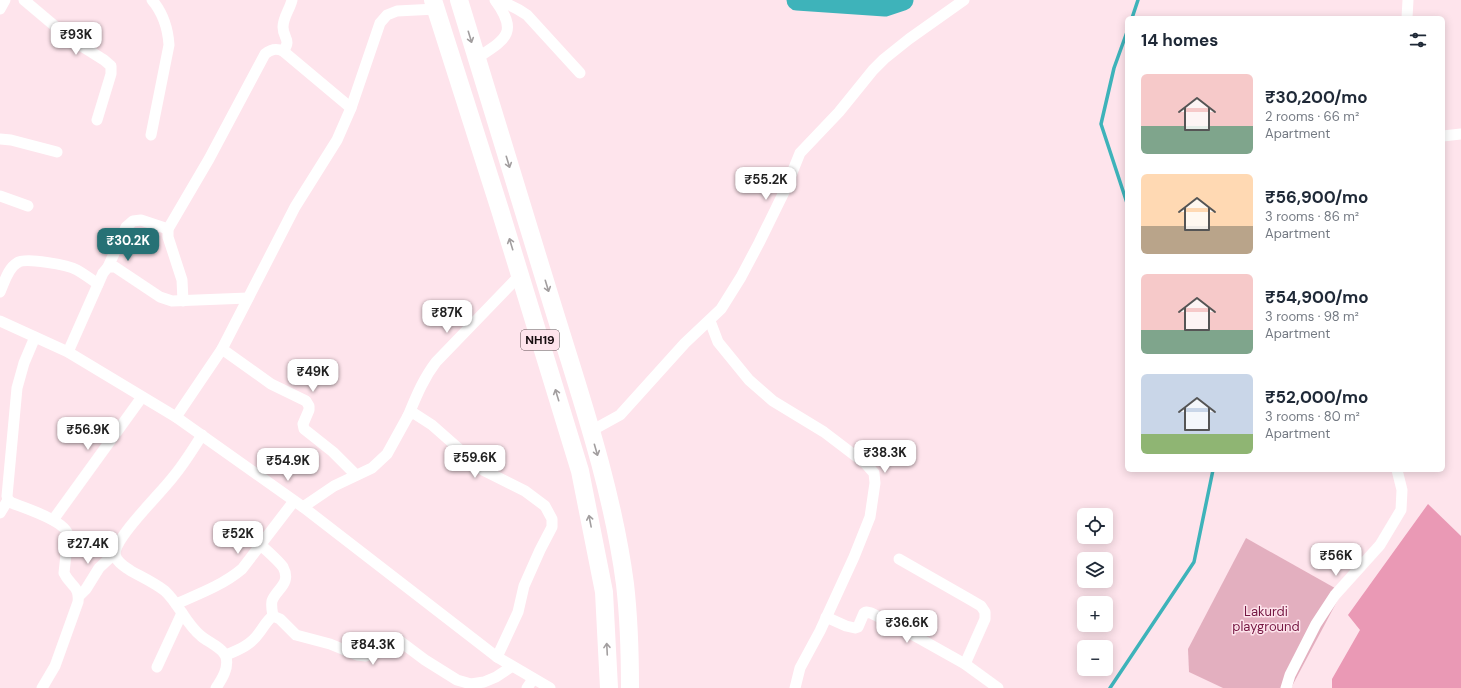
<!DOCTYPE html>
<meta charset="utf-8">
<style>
:root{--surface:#fff;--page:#f2f2f3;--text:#1f2937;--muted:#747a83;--accent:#267175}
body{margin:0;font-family:"DM Sans",sans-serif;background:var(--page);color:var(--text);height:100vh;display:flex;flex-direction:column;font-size:15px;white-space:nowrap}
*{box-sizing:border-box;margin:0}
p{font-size:13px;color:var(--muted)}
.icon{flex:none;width:22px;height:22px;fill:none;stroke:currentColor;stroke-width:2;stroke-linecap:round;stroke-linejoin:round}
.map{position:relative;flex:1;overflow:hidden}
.panel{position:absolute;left:1125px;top:16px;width:320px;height:456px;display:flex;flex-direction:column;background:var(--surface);border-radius:6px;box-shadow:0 2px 10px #0003}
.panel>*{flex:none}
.controls{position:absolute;left:1077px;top:508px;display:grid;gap:8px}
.controls a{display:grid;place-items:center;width:36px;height:36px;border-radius:6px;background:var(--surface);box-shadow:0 2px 10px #0003;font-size:20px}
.price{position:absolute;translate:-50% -34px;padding:0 9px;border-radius:8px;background:#fff;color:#222;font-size:13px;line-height:26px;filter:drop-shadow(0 1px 2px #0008)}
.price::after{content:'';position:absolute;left:50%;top:24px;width:12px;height:9px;margin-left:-6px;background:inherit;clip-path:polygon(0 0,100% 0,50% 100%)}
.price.selected{background:var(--accent);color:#fff}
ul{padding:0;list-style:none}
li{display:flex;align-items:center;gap:12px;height:100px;padding:0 16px}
li span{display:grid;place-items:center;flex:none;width:112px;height:80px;border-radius:6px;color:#555}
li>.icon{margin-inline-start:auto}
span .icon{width:48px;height:48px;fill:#fffc;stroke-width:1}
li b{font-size:17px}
h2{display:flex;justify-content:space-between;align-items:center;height:48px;padding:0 16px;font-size:17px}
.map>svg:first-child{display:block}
.green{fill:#e3afbf}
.forest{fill:#ea99b5}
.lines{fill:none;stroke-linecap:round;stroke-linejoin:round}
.stream{stroke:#3eb3ba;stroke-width:3.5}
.river{stroke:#3eb3ba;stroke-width:21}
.minor{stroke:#fff;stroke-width:11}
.trunk{stroke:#fff;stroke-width:18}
.oneway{stroke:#a29e9f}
.labels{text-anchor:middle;stroke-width:3;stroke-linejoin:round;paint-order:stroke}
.shield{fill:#fee4ec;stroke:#5c4d51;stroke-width:1}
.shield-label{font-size:12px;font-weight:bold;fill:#160c0f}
.park-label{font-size:13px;fill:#751742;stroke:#fee4ec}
</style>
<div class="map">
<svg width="1461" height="688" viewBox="0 0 1461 688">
<rect width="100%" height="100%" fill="#fee4ec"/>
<path class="green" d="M1246,538l96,54 -51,96h-68l-34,-16 -1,-23z"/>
<path class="forest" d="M1428,504l33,32v152h-129v-9l28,-49 -12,-15z"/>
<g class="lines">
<g class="stream">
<path d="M1132,18l6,-18"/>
<path d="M1127,32l-13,36 -13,56 26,79"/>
<path d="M1110,688l84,-126 19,-92"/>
</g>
<path class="river" d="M797,0l88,6 18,-6"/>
<g class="minor">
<path d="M24,0l45,38 35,22 7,6v8l-14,46"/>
<path d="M496,1c12,2 21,7 31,14l53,58"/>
<path d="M0,9l5,-9"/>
<path d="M1407,18l1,-18"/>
<path d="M283,51c9,-11 0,-13 0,-24 0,-10 7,-18 9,-27"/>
<path d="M477,58c29,-19 42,-25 18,-58"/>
<path d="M151,135l18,-90c-1,-16 -6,-32 -17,-45"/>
<path d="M1443,136l18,-2"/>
<path d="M0,139l11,1 46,12"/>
<path d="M0,196l28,10"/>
<path d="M108,267l18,-40 7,-6 8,-1 27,9"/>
<path d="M0,292c4,-9 8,-24 17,-29 8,-6 51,2 60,7 7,4 14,9 21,14"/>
<path d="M183,301l-1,-21 -14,-43v-8l41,-70 56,-105c6,-5 11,-6 18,-3l68,57"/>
<path d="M0,321l68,31 108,65 127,90 194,150 53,31"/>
<path d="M710,321l8,21 31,38 24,21 51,31 42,32 8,9 1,10 -5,34 -16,40 -34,74 -20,37 -5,20"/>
<path d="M35,337l-11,26 -7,25 -10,108 1,4 4,3c13,5 54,18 56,32l-4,38c6,13 16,13 14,29l-23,64 -13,22"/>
<path d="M222,349l49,35 35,17 3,5v4l-6,14 1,5 29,23 23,23"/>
<path d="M68,352l35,-79 5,-6h7l45,30 12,4 76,-3"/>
<path d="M408,416c8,-19 15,-37 28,-54l84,-87"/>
<path d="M176,417l46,-68 73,-142 42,-67 14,-32 29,-85 7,-8 10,-4 39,-2"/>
<path d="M591,431l29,-16 65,-72 36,-34 20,-32 18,-34 26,-53 15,-37 39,-41 34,-42 11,-11 25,-20 55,-39"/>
<path d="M202,435c-9,14 -18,29 -29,42 -11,15 -58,60 -58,77 1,8 10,13 16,17 11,6 24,12 34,20 14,13 21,33 36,45 7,6 22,12 25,21 3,11 -4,22 -10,31"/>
<path d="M303,507l31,-21 38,-18 15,-14 21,-38 4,-3 3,1 17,11 51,45 42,21 20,15 7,13v8l-12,23 -16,36 -6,26 -21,45"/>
<path d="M0,513l8,-13"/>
<path d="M53,520l89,-123"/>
<path d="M261,545c6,6 17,15 22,22 9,17 -7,22 -11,34 -1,5 0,10 1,15"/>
<path d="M899,559l70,40 12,7 4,6v7l-20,45"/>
<path d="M79,596l7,-7 13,-21 16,-15"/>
<path d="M176,604c23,-10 47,-19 66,-35l52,-68"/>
<path d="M826,617l20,9 9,2 3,-1 6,-14 2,-1 5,1 28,14 66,37 33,24"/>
<path d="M226,655c12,-5 25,-10 33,-22 5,-6 7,-12 14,-17l7,3 16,16 34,9 27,11 9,1 7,-3 15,-12 7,-1 6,2 24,18 32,20 14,4 13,-2 12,-5 15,-10"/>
<path d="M157,667l25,-54"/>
<path d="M527,688l6,-9"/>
<path d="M1286,688l4,-13 26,-51 19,-29 45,-50 21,-35 1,-20 -5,-20"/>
</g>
<g class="trunk">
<path d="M433,0l67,210 80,261 24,121 5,96"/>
<path d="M459,0c30,98 60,196 90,294 29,95 63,191 76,290 4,35 5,70 5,104"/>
</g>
</g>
<defs><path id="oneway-shaft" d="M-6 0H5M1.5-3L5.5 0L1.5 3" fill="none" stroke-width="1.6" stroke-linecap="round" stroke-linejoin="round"/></defs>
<g class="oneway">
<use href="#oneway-shaft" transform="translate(470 37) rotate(73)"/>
<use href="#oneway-shaft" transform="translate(508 162) rotate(73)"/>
<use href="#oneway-shaft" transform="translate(511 244) rotate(-107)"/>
<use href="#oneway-shaft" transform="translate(547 286) rotate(73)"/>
<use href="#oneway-shaft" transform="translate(557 395) rotate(-107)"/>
<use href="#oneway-shaft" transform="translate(596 450) rotate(74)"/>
<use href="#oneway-shaft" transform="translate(590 521) rotate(-101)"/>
<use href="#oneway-shaft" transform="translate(607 649) rotate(-93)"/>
</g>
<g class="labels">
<rect class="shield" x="521" y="330" width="38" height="20" rx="3"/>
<g class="shield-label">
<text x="540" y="344">NH19</text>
</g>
<g class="park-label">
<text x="1266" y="616">Lakurdi<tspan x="1266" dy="15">playground</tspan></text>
</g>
</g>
</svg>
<div class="controls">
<a><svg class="icon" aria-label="locate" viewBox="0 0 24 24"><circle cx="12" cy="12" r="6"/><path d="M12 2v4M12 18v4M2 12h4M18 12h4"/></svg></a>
<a><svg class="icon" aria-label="layers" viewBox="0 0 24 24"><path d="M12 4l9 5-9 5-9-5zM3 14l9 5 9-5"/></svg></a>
<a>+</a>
<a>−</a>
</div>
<b class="price" style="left:76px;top:56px">₹93K</b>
<b class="price" style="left:766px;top:201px">₹55.2K</b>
<b class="price selected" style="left:128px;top:262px">₹30.2K</b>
<b class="price" style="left:447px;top:334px">₹87K</b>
<b class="price" style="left:313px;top:393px">₹49K</b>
<b class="price" style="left:88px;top:451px">₹56.9K</b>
<b class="price" style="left:885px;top:474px">₹38.3K</b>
<b class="price" style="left:475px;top:479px">₹59.6K</b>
<b class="price" style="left:288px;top:482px">₹54.9K</b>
<b class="price" style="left:238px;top:555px">₹52K</b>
<b class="price" style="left:88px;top:565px">₹27.4K</b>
<b class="price" style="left:1336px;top:577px">₹56K</b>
<b class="price" style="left:907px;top:644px">₹36.6K</b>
<b class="price" style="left:373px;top:666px">₹84.3K</b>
<section class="panel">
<h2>14 homes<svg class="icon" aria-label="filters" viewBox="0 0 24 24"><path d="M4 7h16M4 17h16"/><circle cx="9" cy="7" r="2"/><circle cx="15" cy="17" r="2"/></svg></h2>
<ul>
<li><span style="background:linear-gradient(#f6c9c9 65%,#7fa58c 0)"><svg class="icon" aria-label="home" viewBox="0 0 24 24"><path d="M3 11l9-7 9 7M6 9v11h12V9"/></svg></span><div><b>₹30,200/mo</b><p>2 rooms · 66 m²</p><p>Apartment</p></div></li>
<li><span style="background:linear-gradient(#ffd9b3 65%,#b9a48a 0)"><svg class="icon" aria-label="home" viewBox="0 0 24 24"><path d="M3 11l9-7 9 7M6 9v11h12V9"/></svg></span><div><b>₹56,900/mo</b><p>3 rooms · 86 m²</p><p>Apartment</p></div></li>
<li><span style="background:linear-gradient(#f6c9c9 70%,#7fa58c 0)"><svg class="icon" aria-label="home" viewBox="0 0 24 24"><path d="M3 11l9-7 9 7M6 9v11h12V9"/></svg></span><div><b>₹54,900/mo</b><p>3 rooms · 98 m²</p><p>Apartment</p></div></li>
<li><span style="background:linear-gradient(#c9d6e8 75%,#8fb573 0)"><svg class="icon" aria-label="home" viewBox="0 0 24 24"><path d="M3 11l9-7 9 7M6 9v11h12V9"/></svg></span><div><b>₹52,000/mo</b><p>3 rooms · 80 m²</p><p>Apartment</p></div></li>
</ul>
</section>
</div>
